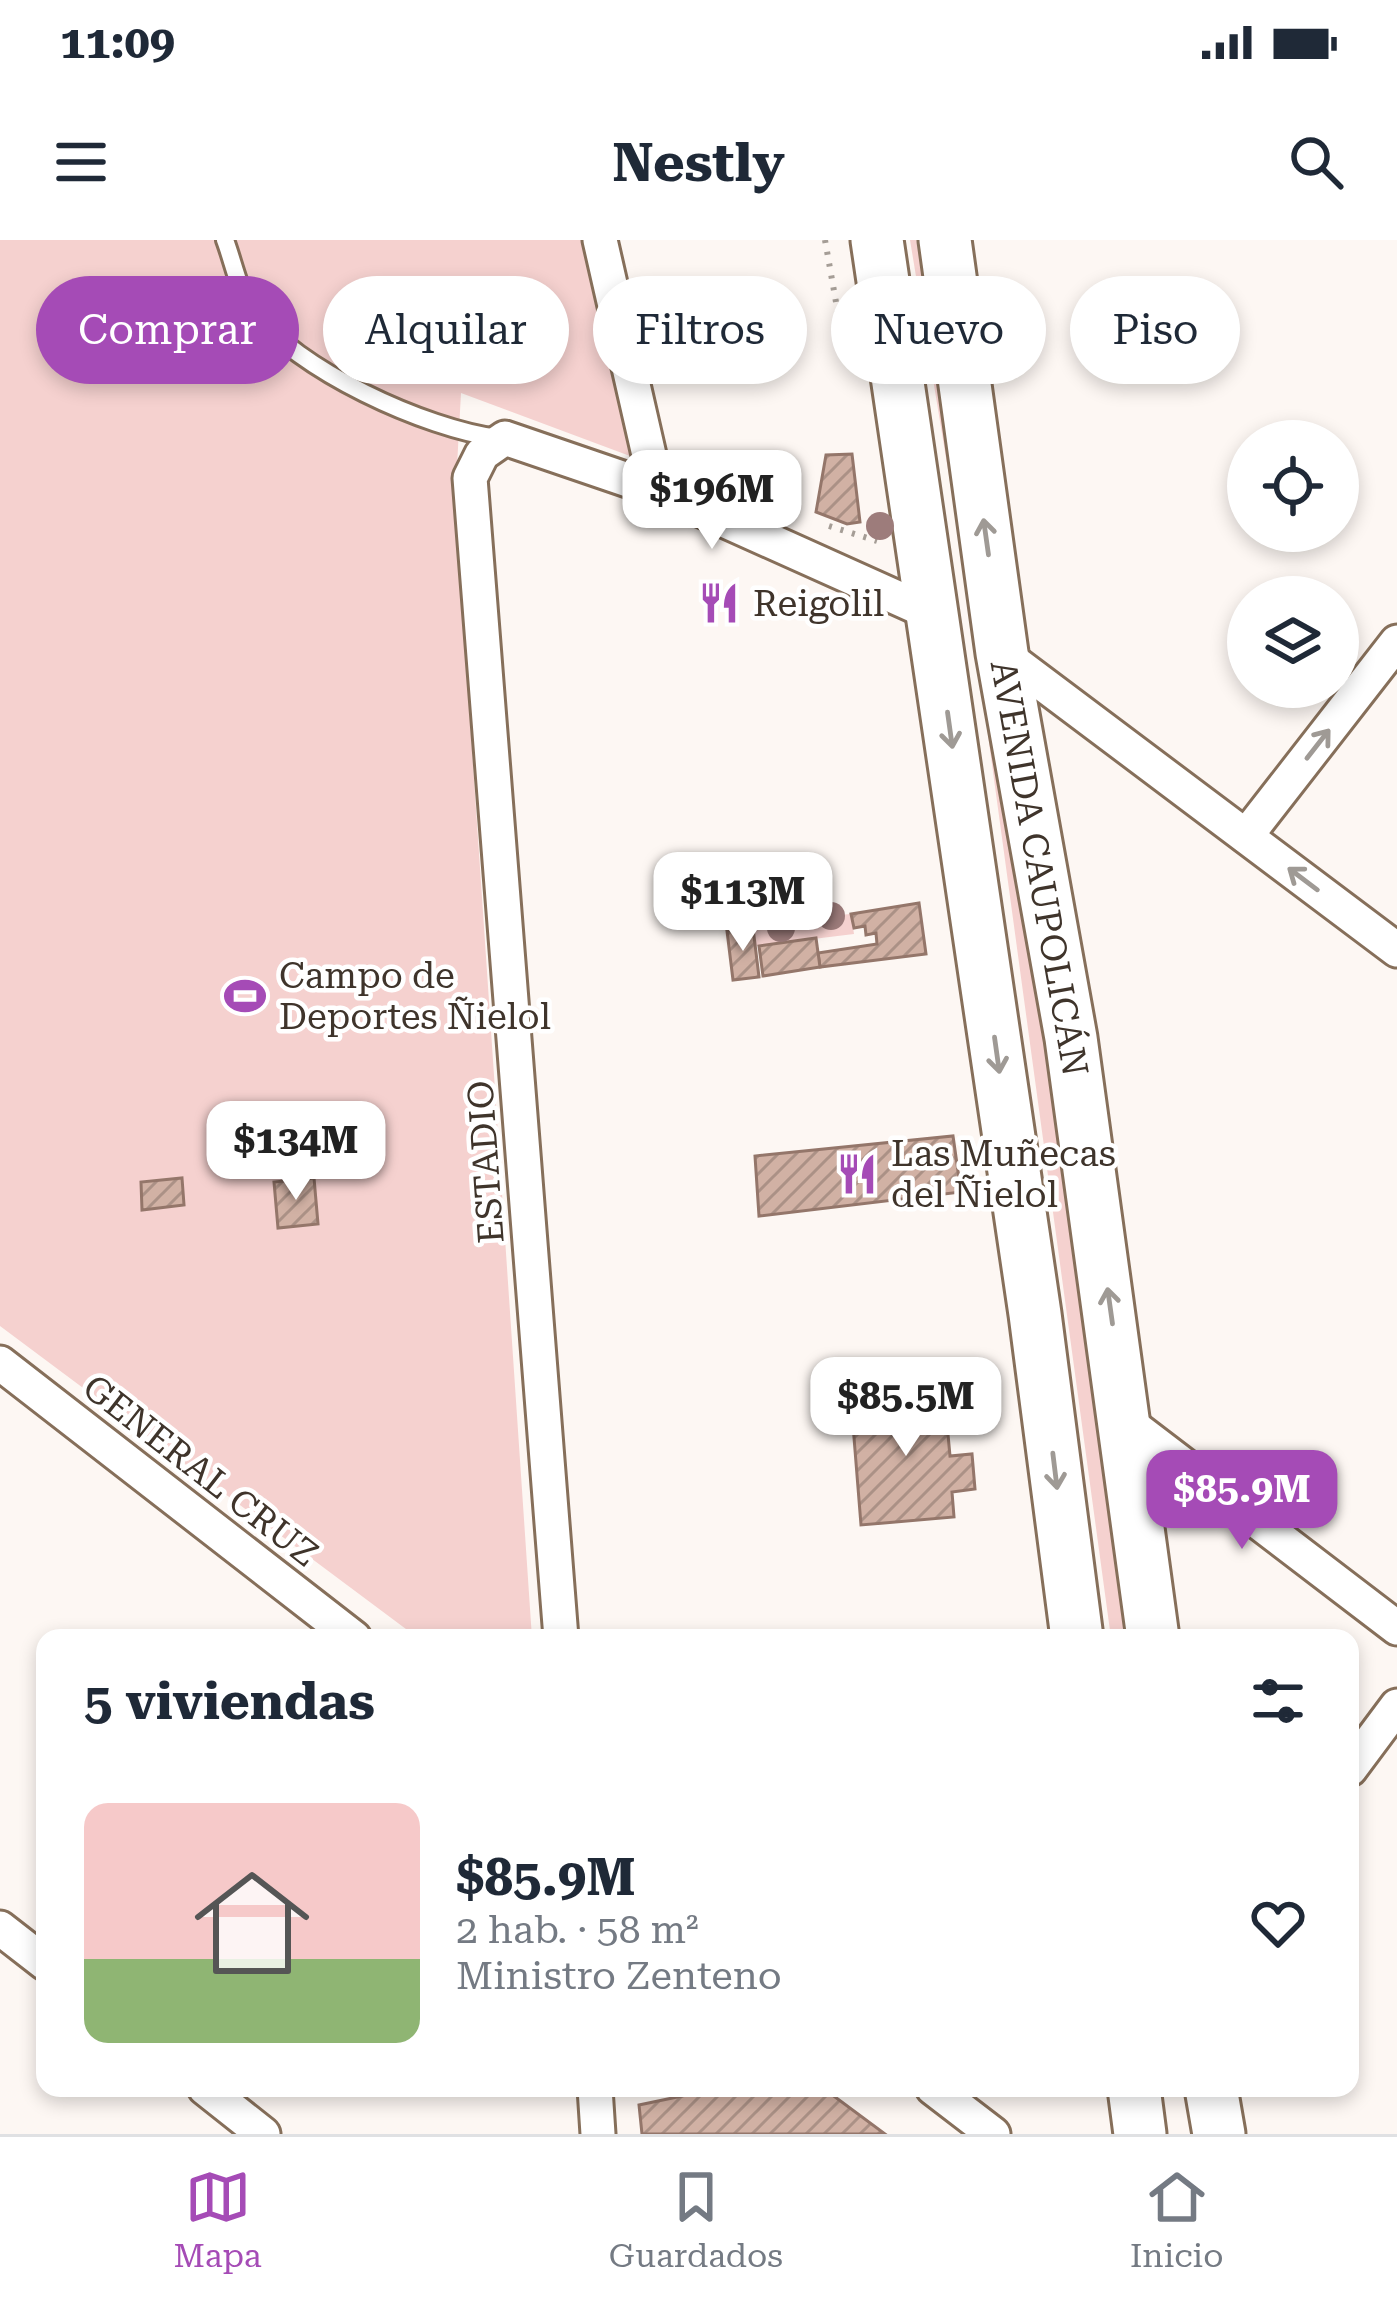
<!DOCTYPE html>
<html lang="es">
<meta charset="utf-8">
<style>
:root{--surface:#fff;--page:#f2f2f3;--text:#1f2937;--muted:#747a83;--line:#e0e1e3;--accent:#a54bb6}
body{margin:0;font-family:"Roboto Serif",serif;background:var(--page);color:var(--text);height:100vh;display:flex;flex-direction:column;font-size:45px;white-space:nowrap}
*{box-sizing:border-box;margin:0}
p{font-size:39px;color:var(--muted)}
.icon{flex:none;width:66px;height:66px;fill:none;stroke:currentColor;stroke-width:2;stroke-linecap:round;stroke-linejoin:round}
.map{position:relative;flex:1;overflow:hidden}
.sheet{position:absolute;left:36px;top:1389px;width:1323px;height:468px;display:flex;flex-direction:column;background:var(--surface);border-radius:24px;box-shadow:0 6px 18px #0003}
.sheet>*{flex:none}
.hud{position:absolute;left:36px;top:36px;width:1326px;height:108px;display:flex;gap:24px}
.tools{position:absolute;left:1227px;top:180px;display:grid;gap:24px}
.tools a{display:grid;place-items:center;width:132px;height:132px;border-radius:50%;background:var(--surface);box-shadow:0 6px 18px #0003;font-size:60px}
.price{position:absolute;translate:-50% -102px;padding:0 27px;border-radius:24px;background:#fff;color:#222;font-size:39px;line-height:78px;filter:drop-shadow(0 3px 6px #0008)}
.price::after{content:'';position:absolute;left:50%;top:72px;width:36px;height:27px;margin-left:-18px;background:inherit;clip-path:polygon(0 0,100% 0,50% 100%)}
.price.current{background:var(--accent);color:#fff}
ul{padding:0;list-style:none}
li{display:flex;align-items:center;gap:36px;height:300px;padding:0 48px}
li+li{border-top:3px solid var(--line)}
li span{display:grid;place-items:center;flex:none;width:336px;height:240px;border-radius:24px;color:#555}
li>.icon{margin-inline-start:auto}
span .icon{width:144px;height:144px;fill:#fffc;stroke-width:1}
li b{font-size:51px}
h2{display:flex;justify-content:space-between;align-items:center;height:144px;padding:0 48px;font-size:51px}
.pill{padding:0 42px;border-radius:54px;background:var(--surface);box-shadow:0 6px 18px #0003;font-size:42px;line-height:108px}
.pill.current{background:var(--accent);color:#fff}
.status{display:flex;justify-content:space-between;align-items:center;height:84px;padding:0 60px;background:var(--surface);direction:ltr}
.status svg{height:33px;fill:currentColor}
header{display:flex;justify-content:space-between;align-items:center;height:156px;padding:0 48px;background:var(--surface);font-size:54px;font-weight:700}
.tab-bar{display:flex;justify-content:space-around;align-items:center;height:168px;border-top:3px solid var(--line);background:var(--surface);font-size:33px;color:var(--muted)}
.tab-bar a{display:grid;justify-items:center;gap:6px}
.tab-bar .current{color:var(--accent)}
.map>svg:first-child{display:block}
.green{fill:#f5d1cf}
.building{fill:url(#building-hatch);stroke:#94766a;stroke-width:3}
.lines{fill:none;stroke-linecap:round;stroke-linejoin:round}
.service-casing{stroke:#866f5a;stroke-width:22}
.minor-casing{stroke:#866f5a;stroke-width:39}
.primary-casing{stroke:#866f5a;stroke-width:57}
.path{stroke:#a59d96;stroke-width:6;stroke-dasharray:3 9;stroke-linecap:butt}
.service{stroke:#fff;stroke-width:16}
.minor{stroke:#fff;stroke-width:33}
.primary{stroke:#fff;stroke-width:51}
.tree{fill:#9d7c7b}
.oneway{stroke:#9f9a95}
.labels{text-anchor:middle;stroke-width:9;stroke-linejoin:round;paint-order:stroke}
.poi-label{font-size:36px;fill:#3f342b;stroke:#fff;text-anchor:start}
.street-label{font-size:36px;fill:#3f342b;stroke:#fff}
</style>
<div class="status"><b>11:09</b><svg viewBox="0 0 49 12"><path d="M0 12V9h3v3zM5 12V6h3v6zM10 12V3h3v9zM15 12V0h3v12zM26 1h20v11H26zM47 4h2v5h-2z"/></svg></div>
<header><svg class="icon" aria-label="menu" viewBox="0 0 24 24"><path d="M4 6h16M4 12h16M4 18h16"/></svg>Nestly<svg class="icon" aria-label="search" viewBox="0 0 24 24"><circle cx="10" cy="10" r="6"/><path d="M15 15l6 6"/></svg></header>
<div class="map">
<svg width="1397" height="1894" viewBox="0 0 1397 1894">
<defs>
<pattern id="building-hatch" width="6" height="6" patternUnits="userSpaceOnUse" patternTransform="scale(3)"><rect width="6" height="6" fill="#d1b1a4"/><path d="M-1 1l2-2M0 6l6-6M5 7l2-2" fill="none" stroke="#ab9186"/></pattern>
</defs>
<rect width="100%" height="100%" fill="#fdf7f3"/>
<g class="green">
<path d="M0,0h590l48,219 -177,-66 -4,73 -4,2 79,1170h-114l-418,-312z"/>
<path d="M910,0h23l210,1398h-32l-141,-1035z"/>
<path d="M851,674l3,20 -99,12 -3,-24z"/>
</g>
<g class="building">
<path d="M852,214l8,68 -13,2 -31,-12 10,-57z"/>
<path d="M919,663l7,51 -106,13 -2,-14 59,-9 -1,-11 -10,2 -1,-9 -11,2 -3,-14z"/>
<path d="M753,688l6,49 -26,3 -6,-49z"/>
<path d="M816,698l4,29 -57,9 -4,-30z"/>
<path d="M953,896l8,56 -202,24 -4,-60z"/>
<path d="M182,938l2,27 -42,5 -1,-28z"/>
<path d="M314,938l4,46 -40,4 -4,-46z"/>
<path d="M944,1152l6,64 22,-2 3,35 -23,3 2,25 -93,8 -10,-125z"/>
<path d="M720,1848h103l62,46h-243l-3,-29z"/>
</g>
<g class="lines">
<g class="service-casing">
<path id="service" d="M225,0c8,21 14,52 27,70 44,60 174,119 246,128"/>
</g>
<g class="minor-casing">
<g id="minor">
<path d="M600,0l57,250"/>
<path d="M1002,413l395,297"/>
<path d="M1246,596l151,-194"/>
<path d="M0,1123l354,275"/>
<path d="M1126,1181l271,207"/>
<path d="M561,1398l-91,-1160 12,-24 23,-16 152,52 276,124"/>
<path d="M1350,1529l47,-63"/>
<path d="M0,1688l45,35"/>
<path d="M205,1848l58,46"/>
<path d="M595,1848l3,46"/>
<path d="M933,1848l60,46"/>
</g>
</g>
<g class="primary-casing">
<g id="primary">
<path d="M877,0l158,1074 42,324"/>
<path d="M945,0l57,413 69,385 82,600"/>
<path d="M1134,1848l6,46"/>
<path d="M1211,1848l8,46"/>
</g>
</g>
<g class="path">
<path d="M825,0l23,130"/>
<path d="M829,286l48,15"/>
</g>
<use href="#service" class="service"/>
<use href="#minor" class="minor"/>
<use href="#primary" class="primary"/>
</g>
<g class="tree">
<circle cx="880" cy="286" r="14"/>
<circle cx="831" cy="676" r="14"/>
<circle cx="781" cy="688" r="14"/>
</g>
<defs><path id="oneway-shaft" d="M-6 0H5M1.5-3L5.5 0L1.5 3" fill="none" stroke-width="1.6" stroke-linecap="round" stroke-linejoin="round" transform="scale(3)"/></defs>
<g class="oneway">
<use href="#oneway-shaft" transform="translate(986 297) rotate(-98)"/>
<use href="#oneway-shaft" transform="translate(950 490) rotate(82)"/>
<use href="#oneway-shaft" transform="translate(1318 504) rotate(-52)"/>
<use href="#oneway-shaft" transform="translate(1303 639) rotate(-143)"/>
<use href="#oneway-shaft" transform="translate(997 815) rotate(82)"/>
<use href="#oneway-shaft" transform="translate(1110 1066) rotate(-98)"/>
<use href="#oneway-shaft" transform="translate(1055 1231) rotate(83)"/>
</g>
<defs>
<g id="restaurant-bare" transform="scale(3.24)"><path d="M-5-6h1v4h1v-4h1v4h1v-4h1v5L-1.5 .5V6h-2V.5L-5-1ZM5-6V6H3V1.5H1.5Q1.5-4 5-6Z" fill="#a54bb6" stroke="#fff" stroke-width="2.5" paint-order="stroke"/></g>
<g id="stadium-bare" transform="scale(3.24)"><path d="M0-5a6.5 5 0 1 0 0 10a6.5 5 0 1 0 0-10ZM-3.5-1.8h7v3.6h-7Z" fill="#a54bb6" stroke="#fff" stroke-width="2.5" paint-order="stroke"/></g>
</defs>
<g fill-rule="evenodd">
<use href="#restaurant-bare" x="719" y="363"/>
<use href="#stadium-bare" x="245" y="756"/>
<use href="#restaurant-bare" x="857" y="934"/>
</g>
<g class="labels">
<g class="poi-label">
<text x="753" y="376">Reigolil</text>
<text x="279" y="748">Campo de<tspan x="279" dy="41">Deportes Ñielol</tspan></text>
<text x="891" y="926">Las Muñecas<tspan x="891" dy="41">del Ñielol</tspan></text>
</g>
<g class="street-label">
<text transform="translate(1040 628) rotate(80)" y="13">AVENIDA CAUPOLICÁN</text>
<text transform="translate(485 922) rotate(-94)" y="13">ESTADIO</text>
<text transform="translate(201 1230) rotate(38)" y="13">GENERAL CRUZ</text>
</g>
</g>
</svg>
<div class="tools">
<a><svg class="icon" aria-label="locate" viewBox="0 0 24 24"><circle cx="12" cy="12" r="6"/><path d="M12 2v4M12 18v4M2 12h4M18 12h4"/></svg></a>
<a><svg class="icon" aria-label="layers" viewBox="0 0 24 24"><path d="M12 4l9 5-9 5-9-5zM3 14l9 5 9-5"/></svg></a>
</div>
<b class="price" style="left:712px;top:312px">$196M</b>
<b class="price" style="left:743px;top:714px">$113M</b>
<b class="price" style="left:296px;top:963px">$134M</b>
<b class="price" style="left:906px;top:1219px">$85.5M</b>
<b class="price current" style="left:1242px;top:1312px">$85.9M</b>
<div class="hud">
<a class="pill current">Comprar</a>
<a class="pill">Alquilar</a>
<a class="pill">Filtros</a>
<a class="pill">Nuevo</a>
<a class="pill">Piso</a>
</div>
<section class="sheet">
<h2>5 viviendas<svg class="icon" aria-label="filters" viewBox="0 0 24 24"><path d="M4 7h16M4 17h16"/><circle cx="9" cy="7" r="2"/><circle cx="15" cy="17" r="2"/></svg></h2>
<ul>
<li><span style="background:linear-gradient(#f6c9c9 65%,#8fb573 0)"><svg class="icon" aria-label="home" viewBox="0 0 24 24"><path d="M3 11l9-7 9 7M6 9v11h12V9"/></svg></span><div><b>$85.9M</b><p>2 hab. · 58 m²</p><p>Ministro Zenteno</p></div><svg class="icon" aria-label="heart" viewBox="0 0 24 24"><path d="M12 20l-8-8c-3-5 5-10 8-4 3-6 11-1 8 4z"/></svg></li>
</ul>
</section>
</div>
<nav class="tab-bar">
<a class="current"><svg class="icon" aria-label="map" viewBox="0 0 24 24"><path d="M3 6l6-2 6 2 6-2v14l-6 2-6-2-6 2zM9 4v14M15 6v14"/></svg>Mapa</a>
<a><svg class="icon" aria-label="saved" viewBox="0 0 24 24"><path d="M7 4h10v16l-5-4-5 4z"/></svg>Guardados</a>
<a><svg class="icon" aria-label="home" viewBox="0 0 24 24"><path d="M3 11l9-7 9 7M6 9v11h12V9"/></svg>Inicio</a>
</nav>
